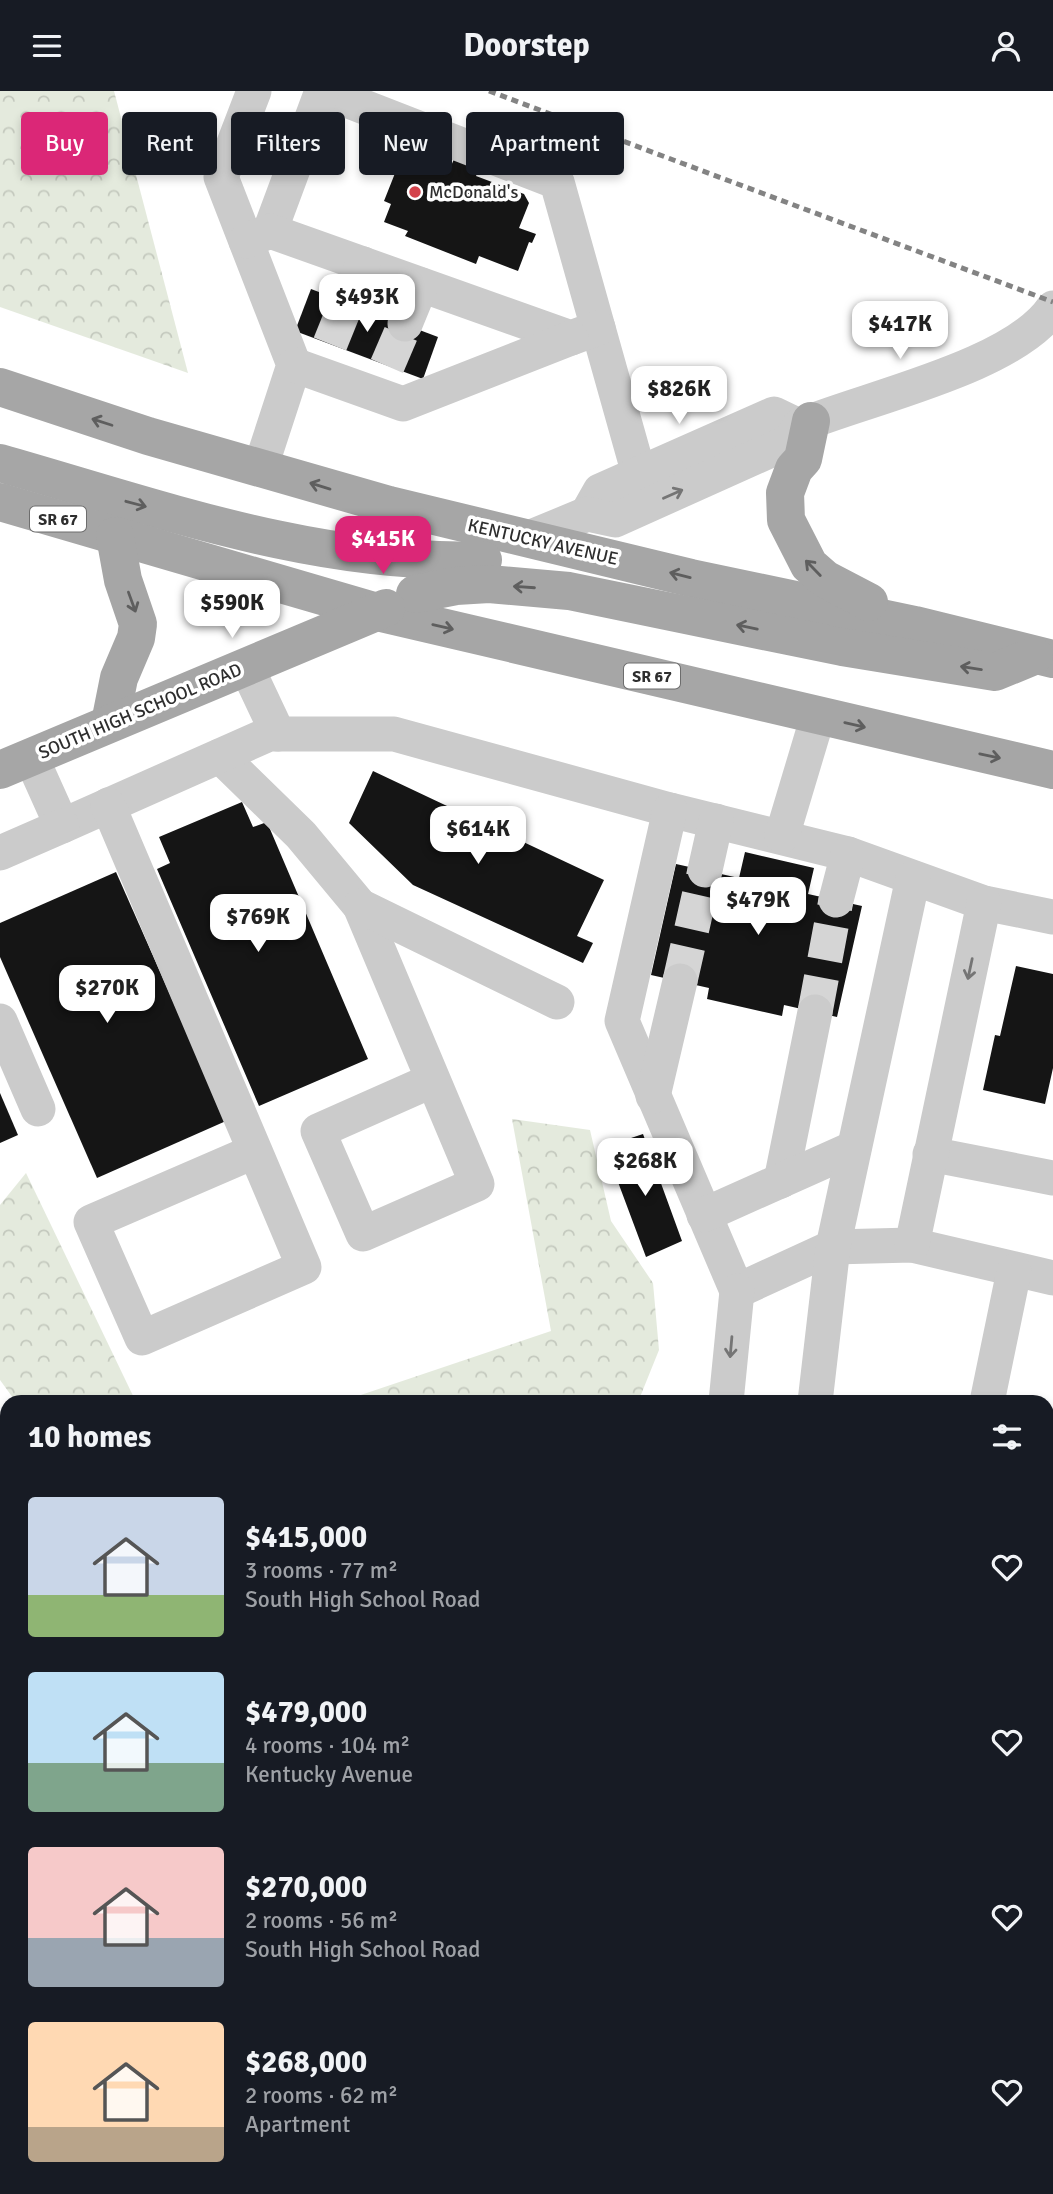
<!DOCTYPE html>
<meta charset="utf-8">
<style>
:root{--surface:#171b24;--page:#20242c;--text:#f1f3f6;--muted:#9ea1a6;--accent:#db2777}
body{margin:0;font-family:Signika,sans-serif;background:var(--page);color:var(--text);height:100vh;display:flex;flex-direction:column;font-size:26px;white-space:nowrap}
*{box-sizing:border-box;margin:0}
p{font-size:23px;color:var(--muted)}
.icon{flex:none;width:38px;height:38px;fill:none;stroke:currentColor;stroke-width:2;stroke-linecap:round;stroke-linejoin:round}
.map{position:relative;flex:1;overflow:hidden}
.sheet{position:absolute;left:0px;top:1304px;width:1054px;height:800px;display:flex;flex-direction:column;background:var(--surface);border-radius:21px 21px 0 0;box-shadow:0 4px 10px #0003}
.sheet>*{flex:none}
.banner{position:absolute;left:21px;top:21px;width:700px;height:63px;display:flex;gap:14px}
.price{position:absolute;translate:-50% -60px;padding:0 16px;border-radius:14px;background:#fff;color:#222;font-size:23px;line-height:46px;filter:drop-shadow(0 2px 4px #0008)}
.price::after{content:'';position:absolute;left:50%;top:42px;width:21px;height:16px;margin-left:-10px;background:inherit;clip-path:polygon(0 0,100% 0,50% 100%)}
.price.active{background:var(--accent);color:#fff}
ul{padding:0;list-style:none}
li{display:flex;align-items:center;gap:21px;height:175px;padding:0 28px}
li span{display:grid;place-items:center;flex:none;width:196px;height:140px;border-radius:7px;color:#555}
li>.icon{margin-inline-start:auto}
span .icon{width:84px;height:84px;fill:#fffc;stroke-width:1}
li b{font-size:30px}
h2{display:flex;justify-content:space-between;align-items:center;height:84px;padding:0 28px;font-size:30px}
.pill{padding:0 24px;border-radius:7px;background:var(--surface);box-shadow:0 4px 10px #0003;font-size:24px;line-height:63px}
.pill.active{background:var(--accent);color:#fff}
header{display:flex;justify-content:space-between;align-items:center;height:91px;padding:0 28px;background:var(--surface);font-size:32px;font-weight:800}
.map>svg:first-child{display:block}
.forest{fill:url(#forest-crowns)}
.building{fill:#151515}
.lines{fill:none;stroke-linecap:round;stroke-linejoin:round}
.minor-tunnel{stroke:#d5d5d5;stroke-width:35;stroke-dasharray:35 18;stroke-linecap:butt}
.minor{stroke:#cbcbcb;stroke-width:35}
.major{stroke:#a6a6a6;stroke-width:38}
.rail{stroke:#838383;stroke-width:5;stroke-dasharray:7 5;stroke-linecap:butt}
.oneway{stroke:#5e5e5e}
.oneway2{stroke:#757575}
.poi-dot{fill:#d3424b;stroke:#fff;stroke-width:2.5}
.labels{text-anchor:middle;stroke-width:7;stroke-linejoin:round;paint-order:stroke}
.shield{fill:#fff;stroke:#6d6d6d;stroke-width:2}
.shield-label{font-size:16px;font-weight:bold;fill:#2e2e2e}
.poi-label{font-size:18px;fill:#2e2e2e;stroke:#fff;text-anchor:start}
.street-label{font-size:18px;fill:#2e2e2e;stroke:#fff}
</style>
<header><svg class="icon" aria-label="menu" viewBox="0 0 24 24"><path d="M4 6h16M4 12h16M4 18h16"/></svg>Doorstep<svg class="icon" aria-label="person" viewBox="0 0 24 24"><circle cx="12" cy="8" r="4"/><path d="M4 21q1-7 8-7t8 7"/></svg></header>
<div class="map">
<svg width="1053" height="2103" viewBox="0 0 1053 2103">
<defs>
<pattern id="forest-crowns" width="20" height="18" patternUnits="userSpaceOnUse" patternTransform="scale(1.75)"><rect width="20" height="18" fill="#e4eadd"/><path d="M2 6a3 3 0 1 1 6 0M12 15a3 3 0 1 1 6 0" fill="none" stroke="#c4c9be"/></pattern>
</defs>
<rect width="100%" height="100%" fill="#fff"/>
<g class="forest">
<path d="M0,0h114l74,282 -188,-66z"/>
<path d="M512,1028l78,11 21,91 42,62 6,67 -21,52h-298l211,-71z"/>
<path d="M26,1082l110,229h-120l-16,-22v-175z"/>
<path d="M0,1524l7,1v571l72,1v6h-79z"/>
<path d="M1046,1803h7v300h-455l15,-7h433z"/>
</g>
<g class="building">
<path d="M405,57l46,18 3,-7 25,10 -3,7 48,18 5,9 -10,25 17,6 -4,9 -3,-1 -11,29 -39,-15 -3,8 -71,-28 3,-5 -24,-9 7,-18 -7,-3z"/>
<path d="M311,198l127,48 -15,42 -128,-48z"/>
<path d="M373,680l231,109 -27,56 16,7 -10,20 -170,-78 -64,-62z"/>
<path d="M242,711l11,25 14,-5 101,237 -109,47 -102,-237 13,-6 -11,-26z"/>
<path d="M745,761l69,16 -6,26 54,12 -25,111 -53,-12 -2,11 -75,-17 2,-11 -58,-13 25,-111 63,14z"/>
<path d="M116,781l110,249 -129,57 -97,-221v-34z"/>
<path d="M1016,875l37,8v94l-8,36 -62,-14 12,-55 5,1z"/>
<path d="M0,1002l18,42 -18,8z"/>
<path d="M643,1043l39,107 -36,16 -37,-99 23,-8 -4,-11z"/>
<path d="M174,2096h43l3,7h-43z"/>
</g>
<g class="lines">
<g class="minor-tunnel">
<path d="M330,253l17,-42"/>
<path d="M387,275l18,-42"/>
<path d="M680,890l25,-111"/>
<path d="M815,921l21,-112"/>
</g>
<g class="minor">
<path d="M254,0l-33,86 73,188 -34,104"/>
<path d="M323,0l234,91 82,292"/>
<path d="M270,140l52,-140"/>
<path d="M246,150l24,-10 301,107 27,-10"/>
<path d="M347,211l16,-38"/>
<path d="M405,233l16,-39"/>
<path d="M294,274l109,39 168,-66"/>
<path d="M587,423l13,-23 174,-77 25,12"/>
<path d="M529,447l58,-24 28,6 176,-79 8,-15c67,-28 214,-59 254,-118"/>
<path d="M246,575l32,68"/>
<path d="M220,665l81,79 59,71 117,278 -114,50 -45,-103 115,-51"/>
<path d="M31,666l31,69 207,-92h125l276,76 178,44 136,49 69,14"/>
<path d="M108,714l147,346 -164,71 51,116 162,-71 -49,-116"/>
<path d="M670,719l-48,211 115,270 96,-44 79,-2 141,33"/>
<path d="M782,745l36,-120"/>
<path d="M0,762l62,-27"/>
<path d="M705,779l11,-49"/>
<path d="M836,809l12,-46"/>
<path d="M360,815l197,96"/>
<path d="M0,930l38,88"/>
<path d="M653,1005l27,-115"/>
<path d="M930,1063l123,24"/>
<path d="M781,1090l34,-169"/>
<path d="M704,1124l150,-67"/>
<path d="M912,1154l72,-342"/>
<path d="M726,1311l11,-111"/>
<path d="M815,1311l18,-155 80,-369"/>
<path d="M987,1311l27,-131"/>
<path d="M0,1375l7,9"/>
<path d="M602,2096l10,7"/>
</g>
<g class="major">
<path d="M0,296l148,49 241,69 302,73 224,47 138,34"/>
<path d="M811,330l-8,38 -9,10 -9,24 1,27 23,45 16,14 44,23"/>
<path d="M0,372c158,45 317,103 483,97"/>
<path d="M0,411l377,110 676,158"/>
<path d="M415,503l41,-8 33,-2 80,7 273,56 153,25 39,-16"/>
<path d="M110,632l9,-45 17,-40 2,-14 -15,-44 -8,-44"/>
<path d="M0,679l386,-162"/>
</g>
<path class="rail" d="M489,0l564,211"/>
</g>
<defs><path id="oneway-shaft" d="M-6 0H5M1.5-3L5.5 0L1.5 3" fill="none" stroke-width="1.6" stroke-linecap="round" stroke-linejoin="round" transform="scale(1.75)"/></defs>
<g class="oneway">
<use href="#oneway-shaft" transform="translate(102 331) rotate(-162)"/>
<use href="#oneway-shaft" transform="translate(320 395) rotate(-163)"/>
<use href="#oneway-shaft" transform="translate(136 413) rotate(15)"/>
<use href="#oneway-shaft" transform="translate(813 477) rotate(-134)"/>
<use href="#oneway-shaft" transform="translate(680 484) rotate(-166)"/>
<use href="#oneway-shaft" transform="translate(524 496) rotate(-176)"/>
<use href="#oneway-shaft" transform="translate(132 511) rotate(70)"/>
<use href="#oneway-shaft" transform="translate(443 536) rotate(13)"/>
<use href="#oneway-shaft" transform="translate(747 536) rotate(-168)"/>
<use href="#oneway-shaft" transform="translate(971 577) rotate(-171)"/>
<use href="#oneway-shaft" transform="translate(855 634) rotate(13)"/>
<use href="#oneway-shaft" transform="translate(990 665) rotate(12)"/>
</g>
<g class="oneway2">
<use href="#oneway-shaft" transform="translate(673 403) rotate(-24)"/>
<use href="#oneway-shaft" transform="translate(970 878) rotate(102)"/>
<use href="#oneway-shaft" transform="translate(731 1256) rotate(95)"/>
</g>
<circle class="poi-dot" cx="415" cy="101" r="7"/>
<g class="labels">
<g class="shield">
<rect x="30" y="415.5" width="56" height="25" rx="5"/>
<rect x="624" y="572.5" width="56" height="25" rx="5"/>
</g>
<g class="shield-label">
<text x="58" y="434">SR 67</text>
<text x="652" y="591">SR 67</text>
</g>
<g class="poi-label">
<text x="429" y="107">McDonald's</text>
</g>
<g class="street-label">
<text transform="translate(543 451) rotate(13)" y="6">KENTUCKY AVENUE</text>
<text transform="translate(140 620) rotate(-23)" y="6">SOUTH HIGH SCHOOL ROAD</text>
</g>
</g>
</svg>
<b class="price" style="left:367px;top:243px">$493K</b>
<b class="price" style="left:900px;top:270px">$417K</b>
<b class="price" style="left:679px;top:335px">$826K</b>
<b class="price active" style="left:383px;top:485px">$415K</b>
<b class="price" style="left:232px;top:549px">$590K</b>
<b class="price" style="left:478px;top:775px">$614K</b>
<b class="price" style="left:758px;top:846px">$479K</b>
<b class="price" style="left:258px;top:863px">$769K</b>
<b class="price" style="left:107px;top:934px">$270K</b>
<b class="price" style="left:645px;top:1107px">$268K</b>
<div class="banner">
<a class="pill active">Buy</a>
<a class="pill">Rent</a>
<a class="pill">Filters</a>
<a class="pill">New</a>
<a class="pill">Apartment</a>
</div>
<section class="sheet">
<h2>10 homes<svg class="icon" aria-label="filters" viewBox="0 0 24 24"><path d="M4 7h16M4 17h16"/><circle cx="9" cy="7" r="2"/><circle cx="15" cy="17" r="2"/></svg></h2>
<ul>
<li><span style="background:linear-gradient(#c9d6e8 70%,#8fb573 0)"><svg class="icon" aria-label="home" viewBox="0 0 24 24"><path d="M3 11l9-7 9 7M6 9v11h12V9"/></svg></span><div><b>$415,000</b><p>3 rooms · 77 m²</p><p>South High School Road</p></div><svg class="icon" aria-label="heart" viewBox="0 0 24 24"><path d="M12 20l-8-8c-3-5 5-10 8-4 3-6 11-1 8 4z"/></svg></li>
<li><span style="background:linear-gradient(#bfe0f5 65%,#7fa58c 0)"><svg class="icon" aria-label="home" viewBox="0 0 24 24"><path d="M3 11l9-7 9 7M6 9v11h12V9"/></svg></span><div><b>$479,000</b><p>4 rooms · 104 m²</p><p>Kentucky Avenue</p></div><svg class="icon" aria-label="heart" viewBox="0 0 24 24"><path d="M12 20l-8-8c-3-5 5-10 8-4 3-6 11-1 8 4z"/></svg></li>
<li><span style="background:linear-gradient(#f6c9c9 65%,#9aa5b1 0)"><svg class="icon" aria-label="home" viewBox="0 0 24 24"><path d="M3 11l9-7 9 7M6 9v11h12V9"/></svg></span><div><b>$270,000</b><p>2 rooms · 56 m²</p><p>South High School Road</p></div><svg class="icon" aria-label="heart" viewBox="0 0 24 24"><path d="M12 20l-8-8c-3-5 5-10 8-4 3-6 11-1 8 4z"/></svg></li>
<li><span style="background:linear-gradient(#ffd9b3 75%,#b9a48a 0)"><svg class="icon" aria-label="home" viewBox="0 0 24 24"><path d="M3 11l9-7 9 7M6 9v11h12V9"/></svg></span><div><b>$268,000</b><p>2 rooms · 62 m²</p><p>Apartment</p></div><svg class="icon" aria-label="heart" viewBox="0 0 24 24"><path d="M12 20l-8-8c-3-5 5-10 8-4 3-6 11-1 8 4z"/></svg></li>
</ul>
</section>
</div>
